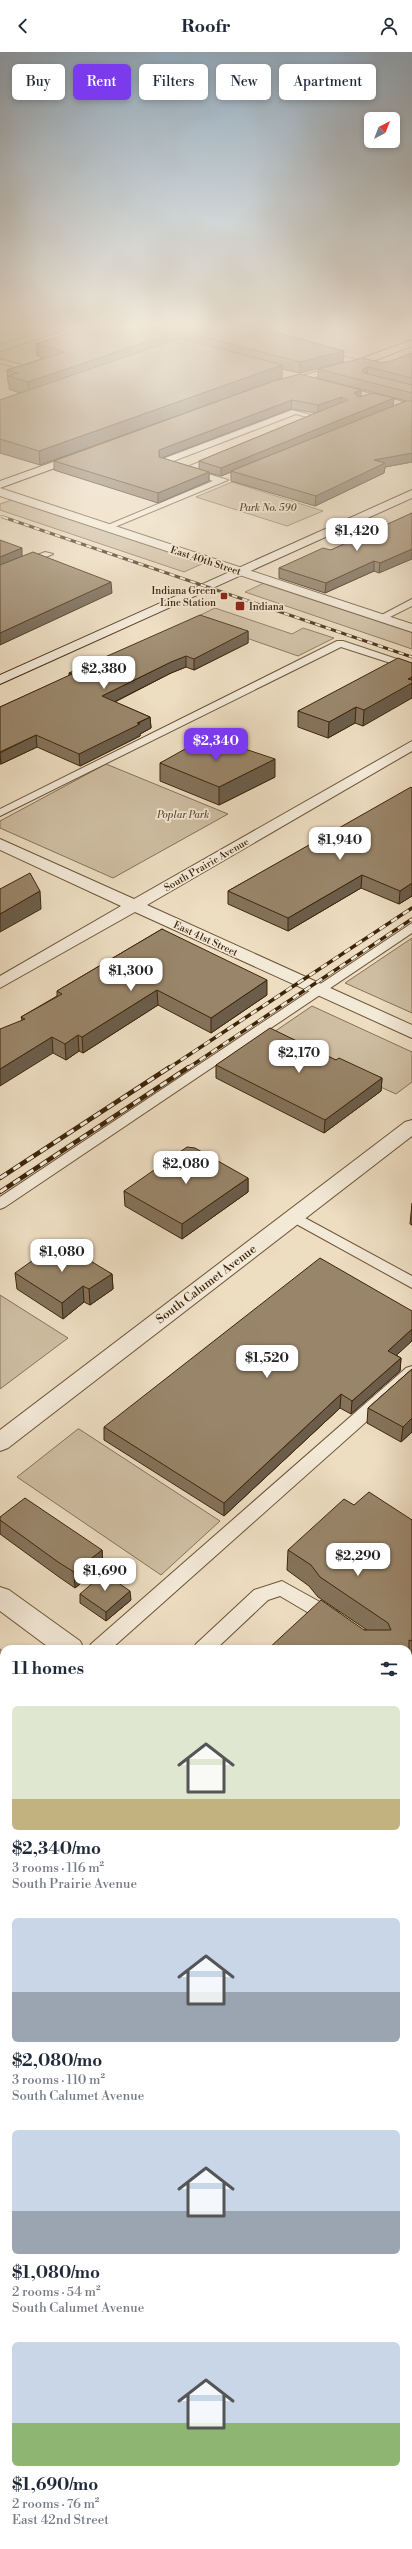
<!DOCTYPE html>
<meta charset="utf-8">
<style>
:root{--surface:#fff;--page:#f2f2f3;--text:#1f2937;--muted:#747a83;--accent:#7c3aed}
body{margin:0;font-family:"Libre Bodoni",serif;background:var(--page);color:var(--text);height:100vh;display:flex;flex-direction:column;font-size:15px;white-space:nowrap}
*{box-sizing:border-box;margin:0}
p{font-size:13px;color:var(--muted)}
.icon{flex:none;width:22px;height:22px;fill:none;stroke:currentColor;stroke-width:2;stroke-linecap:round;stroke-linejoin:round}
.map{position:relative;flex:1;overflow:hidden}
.drawer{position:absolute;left:0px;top:1593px;width:412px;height:904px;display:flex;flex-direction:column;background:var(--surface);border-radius:12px 12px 0 0;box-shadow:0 2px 6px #0003}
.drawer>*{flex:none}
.guide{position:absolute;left:12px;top:12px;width:388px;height:36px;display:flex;gap:8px}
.needle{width:26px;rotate:42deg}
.tools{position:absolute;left:364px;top:60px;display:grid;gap:8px}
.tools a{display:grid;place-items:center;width:36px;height:36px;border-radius:6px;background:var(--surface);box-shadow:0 2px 6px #0003;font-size:20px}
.price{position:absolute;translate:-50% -34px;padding:0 9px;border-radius:8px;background:#fff;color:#222;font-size:13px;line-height:26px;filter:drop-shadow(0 1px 2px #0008)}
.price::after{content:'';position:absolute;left:50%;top:24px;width:12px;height:9px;margin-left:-6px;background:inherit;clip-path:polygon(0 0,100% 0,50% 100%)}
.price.selected{background:var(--accent);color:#fff}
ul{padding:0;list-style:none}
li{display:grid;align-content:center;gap:8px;height:212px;padding:0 12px}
li span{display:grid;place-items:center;height:124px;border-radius:6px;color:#555}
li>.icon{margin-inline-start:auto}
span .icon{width:72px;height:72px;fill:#fffc;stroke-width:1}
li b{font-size:17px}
h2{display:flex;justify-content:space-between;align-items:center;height:48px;padding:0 12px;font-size:17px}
.pill{padding:0 14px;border-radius:6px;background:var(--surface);box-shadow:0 2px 6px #0003;font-size:14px;line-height:36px}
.pill.selected{background:var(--accent);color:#fff}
header{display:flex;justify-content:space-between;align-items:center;height:52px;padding:0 12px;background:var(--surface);font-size:18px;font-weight:700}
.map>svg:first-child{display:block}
.green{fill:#cfbea2;stroke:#867256}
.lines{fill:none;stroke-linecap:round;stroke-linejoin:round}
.lane-casing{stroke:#6a5337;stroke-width:2}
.street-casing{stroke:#6a5337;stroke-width:2}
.secondary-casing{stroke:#3e2509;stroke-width:2}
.lane{fill:#f3e9d7;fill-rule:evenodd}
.street{fill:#f3e9d7;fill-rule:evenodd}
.secondary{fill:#f3e9d7;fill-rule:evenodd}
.rail-far3-casing{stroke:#3e2509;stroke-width:2}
.rail-far2-casing{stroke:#3e2509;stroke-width:3}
.rail-far1-casing{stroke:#3e2509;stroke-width:3.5}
.rail-casing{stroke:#3e2509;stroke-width:4.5}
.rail-far3{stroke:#f3e9d7;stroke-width:1.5;stroke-dasharray:4.5;stroke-linecap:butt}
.rail-far2{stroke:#f3e9d7;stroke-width:2;stroke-dasharray:5.5;stroke-linecap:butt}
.rail-far1{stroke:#f3e9d7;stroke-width:2.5;stroke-dasharray:7;stroke-linecap:butt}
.rail{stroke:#f3e9d7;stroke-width:3;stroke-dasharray:8;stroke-linecap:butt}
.wall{fill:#84725a;stroke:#3e2509;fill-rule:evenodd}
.shaded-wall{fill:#6b5d4a;stroke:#3e2509}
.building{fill:#998569;stroke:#3e2509}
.poi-dot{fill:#8f2418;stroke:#f3e9d7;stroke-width:1.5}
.labels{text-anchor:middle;stroke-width:3.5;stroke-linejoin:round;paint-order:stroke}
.far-park-label{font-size:10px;font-style:italic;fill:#624b2f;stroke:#f3e9d7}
.far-street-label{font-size:10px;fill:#3e2509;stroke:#f3e9d7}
.far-poi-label{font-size:10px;fill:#3e2509;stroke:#f3e9d7;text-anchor:end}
.street-label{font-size:12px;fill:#3e2509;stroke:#f3e9d7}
</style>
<header><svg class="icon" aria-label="back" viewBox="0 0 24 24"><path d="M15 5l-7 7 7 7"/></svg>Roofr<svg class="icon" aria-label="person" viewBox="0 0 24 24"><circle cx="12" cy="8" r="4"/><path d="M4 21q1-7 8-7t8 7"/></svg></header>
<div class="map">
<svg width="412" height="2497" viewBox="0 0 412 2497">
<rect width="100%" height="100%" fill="#edddc1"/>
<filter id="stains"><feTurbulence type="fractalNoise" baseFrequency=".005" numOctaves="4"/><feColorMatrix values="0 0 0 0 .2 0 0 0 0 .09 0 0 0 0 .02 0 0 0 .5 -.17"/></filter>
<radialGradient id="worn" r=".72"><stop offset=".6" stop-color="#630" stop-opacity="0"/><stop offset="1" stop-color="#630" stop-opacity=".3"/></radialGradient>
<g class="green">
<path d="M232,430l91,29 -36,15 -91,-29z"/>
<path d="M14,447l190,64 -20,9 -184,-62v-6z"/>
<path d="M264,531l148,49v17l-167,-57z"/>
<path d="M215,556l77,26 11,-6 31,10 -36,18 -106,-37z"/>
<path d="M106,712l122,50 -115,64 -113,-50v-7z"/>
<path d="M412,886v75l-67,-30z"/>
<path d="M312,954l100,46v30l-16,12 -128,-58z"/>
<path d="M0,1243l68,43 -68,51z"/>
<path d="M78,1377h1l141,92 -59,54 -144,-98z"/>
<path d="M0,1597l4,3v66l-4,3z"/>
<path d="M412,2006v99l-4,5v-99z"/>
<path d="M4,2197v99l-4,5v-100z"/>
<path d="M13,2493h96l-3,4h-96z"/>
</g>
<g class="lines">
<g class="lane-casing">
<g id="lane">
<path d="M0,272h7l-7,3z"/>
<path d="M322,300l40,9 1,2 -4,2 -40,-9z"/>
<path d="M0,307l30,8 1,2 -4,2 -27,-8z"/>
<path d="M292,358l30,8 -16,7 -4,-2 8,-5 -14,-4 -125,48 16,5 30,-12h6v4l-28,11 33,10 -118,49 -7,-2 110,-46 -53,-17v-4z"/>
<path d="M45,500l8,2 -53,22v-6z"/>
<path d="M412,547v7l-28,14 -8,-2z"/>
<path d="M337,589h6l69,23v6l-71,-23 -341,169v-7z"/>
<path d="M412,871v10l-407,274 -5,2v-12z"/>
<path d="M294,1160l118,64v12l-123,-68 -3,-3 3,-3z"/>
<path d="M412,1314v15l-301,268h-23l3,-5 315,-276z"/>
<path d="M282,1529l56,31 2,5 -2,5 -7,3 -7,-3 -44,-26 -12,4 -52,49h-23l3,-5 58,-54z"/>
<path d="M408,1609l4,1v18l-4,-1z"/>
<path d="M4,1673v18l-4,1v-18z"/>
</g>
</g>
<g class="street-casing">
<g id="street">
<path d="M66,272h15l-81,27v-6z"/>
<path d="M0,436l412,136v8l-412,-136z"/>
<path d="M412,689v10l-265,154 265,120v13l-277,-126 -135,76v-12l121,-70 -121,-56v-11l134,60z"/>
<path d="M412,1068v16l-404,312 -8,3v-21l405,-308z"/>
<path d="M0,1535l9,3 71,51 4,8h-33l-51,-38z"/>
<path d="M412,1704v27l-4,1v-26z"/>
<path d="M408,1836l4,1v28l-4,-1z"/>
<path d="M4,2141v36l-4,2v-36z"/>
<path d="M412,2145v37l-4,2v-37z"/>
<path d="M139,2493h39l-2,4h-39z"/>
</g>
</g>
<g class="secondary-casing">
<g id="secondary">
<path d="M412,288v6l-49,19 -82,21 -5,-3 79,-22z"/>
<path d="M332,332l80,20v6l-84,-21 -1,-2z"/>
<path d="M81,400l6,3 -2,2 -85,31v-7z"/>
<path d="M412,438v8l-412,186v-9z"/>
<path d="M412,1894v32l-4,1v-32z"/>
<path d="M4,2372v39l-4,1v-39z"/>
</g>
</g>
<use href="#lane" class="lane"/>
<use href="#street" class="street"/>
<use href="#secondary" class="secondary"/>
<g class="rail-far3-casing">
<path id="rail-far3" d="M0,464l6,2"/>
</g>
<g class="rail-far2-casing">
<path id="rail-far2" d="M3,465l409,140"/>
</g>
<g class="rail-far1-casing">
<g id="rail-far1">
<path d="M169,1016l243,-160"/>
<path d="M188,1016l224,-149"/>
</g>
</g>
<g class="rail-casing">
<g id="rail">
<path d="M0,1126l170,-111"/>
<path d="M0,1140l189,-125"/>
</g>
</g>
<use href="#rail-far3" class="rail-far3"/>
<use href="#rail-far2" class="rail-far2"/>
<use href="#rail-far1" class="rail-far1"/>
<use href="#rail" class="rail"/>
</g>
<g class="wall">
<path d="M98,272h149h-1l98,27 -1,11 -43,11 -18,-4v9l-242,87 -40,-12v-53l20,-7 -11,-4v-6h-1l-1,-13 37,-12 -7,-2 -1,-12zM167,287l6,1 -5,2z"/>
<path d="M412,301v109l-27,5 -1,6 -69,33 -84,-25v-9l-10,4 -12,-3v8l-51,22 -104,-33v-9l220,-80 87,15 32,10 13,-5 -88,-23v-9l64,-6 9,-2zM291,357l25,4 -117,48v8l-37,-11z"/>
<path d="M412,461l-33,60 -5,-2 -49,22 -46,-15v-10l52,-18z"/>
<path d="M248,579v12l-54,27 -8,-3 -15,6 -56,29 35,15 1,11 -11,6v2l-60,30 -43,-19 -36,17h-1v-57l69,-31v-3z"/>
<path d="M412,611l-49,63 -8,-3 -27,15 -30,-11v-16z"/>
<path d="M210,690l65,35 -56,28 -59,-24v-18z"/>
<path d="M412,736v108l-13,8 -38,-16 -73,43 -60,-27v-13z"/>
<path d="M162,877l105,66 -56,38 -53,-28 -75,48 -4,-2 -13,9 -13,-7 -31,-33 -1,-3 36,-21v-5z"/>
<path d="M336,1008l46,18 -1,13 -57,42 -108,-55v-13z"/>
<path d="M248,1126v14l-66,47 -57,-33 -1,-15z"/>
<path d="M412,1151v22l-2,-1z"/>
<path d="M84,1208l28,14 1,15 -23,16 -6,-3 -21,17 -46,-30 -2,-16z"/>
<path d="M396,1303l5,3 -1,13 -49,43 -11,-6 -116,108 -120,-76v-13z"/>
<path d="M412,1317v63l-11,10 -34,-19 1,-15z"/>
<path d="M354,1453l58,15v142l-4,-2v-11l-44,-19h3l-49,-33 -9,-11 -22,-16 1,-20z"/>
<path d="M0,1465l102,33 1,15 -28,23 -16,-11 -59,-43z"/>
<path d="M80,1542l51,6 -25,21 -26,-18z"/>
<path d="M412,2284v163l-4,-4v-153z"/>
<path d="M297,2493h88l4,4h-93z"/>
</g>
<g class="shaded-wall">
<path d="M167,283l1,12 -139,48 -1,-13z"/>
<path d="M344,299l-1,11 -43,11v-11z"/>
<path d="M282,313v13l-242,87 -1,-14z"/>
<path d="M368,315l-1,9 -5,3v-9z"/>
<path d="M361,338v8l-7,-5z"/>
<path d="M342,345v9l-24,7v-8z"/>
<path d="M394,346l-1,9 -162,64v1l-10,4v-8z"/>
<path d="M292,348l-1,9 -132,50v-9z"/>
<path d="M412,401v9l-27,5 -1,6 -69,33 1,-10 58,-36z"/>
<path d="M209,420v9l-51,22v-10z"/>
<path d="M22,496v11l-22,9v-11z"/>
<path d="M412,497v10l-33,14 1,-10z"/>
<path d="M374,509v10l-49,22 1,-10z"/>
<path d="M111,530l1,11 -112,52v-12z"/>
<path d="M248,579v12l-54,27v-11z"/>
<path d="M186,604v11l-15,6 -69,35v-12l69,-34z"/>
<path d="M412,625v21l-49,28 1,-16 44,-31z"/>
<path d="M356,655l-1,16 -27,15 1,-16z"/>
<path d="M150,665l1,11 -11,6v2l-60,30 -1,-12z"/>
<path d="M36,683l1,12 -36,17 -1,-11z"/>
<path d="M275,707v18l-56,28v-18z"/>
<path d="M362,823l-1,13 -73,43v-13z"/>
<path d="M412,831v13l-13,8 1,-13z"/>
<path d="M40,839l1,18 -41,23v-18z"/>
<path d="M267,928v15l-56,38v-15z"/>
<path d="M157,938l1,15 -75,48 -1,-16z"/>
<path d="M78,983l1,16 -13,9 -1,-16z"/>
<path d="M52,985l1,16 -53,33v-17z"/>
<path d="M382,1026l-1,13 -57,42 1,-13z"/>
<path d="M248,1126v14l-66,47v-15z"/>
<path d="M112,1222l1,15 -23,16 -1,-16z"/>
<path d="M83,1234l1,16 -21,17 -1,-16z"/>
<path d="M412,1277v12l-25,23 1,-13z"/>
<path d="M401,1306l-1,13 -49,43 1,-13z"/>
<path d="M341,1342l-1,14 -116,108v-13z"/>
<path d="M412,1366v14l-11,10 2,-15z"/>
<path d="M102,1498l1,15 -28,23 -1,-16z"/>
<path d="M130,1539l1,9 -25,21v-9z"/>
<path d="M4,2011v17l-4,4v-17z"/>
</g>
<g class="building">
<path d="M98,272h30l39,11 -139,47 -20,-6 10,-3 -11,-3 58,-18 -29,-8z"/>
<path d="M154,272h91l99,27 -44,11z"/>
<path d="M180,286l102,27 -243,86 -39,-12v-39z"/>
<path d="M412,301v25l-44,-11 -6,3 2,3 48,12v8l-94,-24 45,-11 19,5 9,-2z"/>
<path d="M300,322l61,16 -7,3 5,4 14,-4 21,5 -173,70 -22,-7 149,-61 -6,-3 -24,8 -26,-5 -133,50v7l50,15 -51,21 -104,-32 220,-80z"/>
<path d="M406,349h6v52l-38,7 11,3 -69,33 -85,-25z"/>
<path d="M412,461v36l-32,14 -6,-2 -48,22 -47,-15 44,-20 8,2z"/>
<path d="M0,488l22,8 -22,9z"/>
<path d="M33,500l78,30 -111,51v-68z"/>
<path d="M200,563l48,16 -54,28 -8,-3 -15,6 -69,34 48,21 -13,6 3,1 -61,30 -43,-19 -36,17v-45l72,-33 -3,-1z"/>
<path d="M398,606l14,5v14l-4,2 4,1v3l-48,27 -8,-3 -27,15 -31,-11z"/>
<path d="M203,687l7,3 5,-3 60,20 -56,28 -59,-24z"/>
<path d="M411,735l1,1v95l-12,8 -38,-16 -74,43 -60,-27z"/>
<path d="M30,821l10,18 -40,23v-25z"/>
<path d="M162,877l105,51 -56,38 -54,-28 -75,47 -4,-2 -13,9 -13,-7 -52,32v-40l25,-10 -4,-2 41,-23 -5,-3z"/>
<path d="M270,976l66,32 3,-2 43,20 -57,42 -109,-55z"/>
<path d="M187,1095l8,1 53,30 -66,46 -58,-33z"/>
<path d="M57,1191l27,17h5l23,14 -23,15 -6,-3 -21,17 -47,-30z"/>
<path d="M320,1206l92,53v18l-24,22 13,7 -49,43 -11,-7 -117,109 -120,-76z"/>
<path d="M412,1317v49l-9,9 -35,-19z"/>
<path d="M369,1440l43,28v121l-3,-1v10l-1,1v-2h-140l53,-49 43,30h27l-3,-7 -68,-46 -9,-12 -23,-15 56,-51 10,6z"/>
<path d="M25,1446l77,52 -28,22 -16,-10 -58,-42v-3z"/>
<path d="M104,1521l26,18 -24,21 -26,-18z"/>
<path d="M4,1751v260l-4,4v-260z"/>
<path d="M412,2284v146l-4,-4v-136z"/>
<path d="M300,2493h85l4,4h-85z"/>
</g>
<linearGradient id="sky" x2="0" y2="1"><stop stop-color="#92abbf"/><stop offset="0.44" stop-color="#f7f0e3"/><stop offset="1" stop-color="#f7f0e3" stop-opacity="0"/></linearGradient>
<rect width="412" height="622" fill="url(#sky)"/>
<g class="poi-dot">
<rect x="220" y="540" width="8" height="8" rx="2"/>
<rect x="235" y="549" width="10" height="10" rx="2"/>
</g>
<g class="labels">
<g class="far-park-label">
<text x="268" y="459">Park No. 590</text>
<text x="183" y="766">Poplar Park</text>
</g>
<g class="far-street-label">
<text transform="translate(206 508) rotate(18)" y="4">East 40th Street</text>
<text transform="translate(206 812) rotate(-30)" y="4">South Prairie Avenue</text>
<text transform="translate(206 886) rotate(25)" y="4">East 41st Street</text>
</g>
<g class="far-poi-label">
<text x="216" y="542">Indiana Green<tspan x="216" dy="12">Line Station</tspan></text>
<text x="249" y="558" text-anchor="start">Indiana</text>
</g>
<g class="street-label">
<text transform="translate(206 1232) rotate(-37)" y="4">South Calumet Avenue</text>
</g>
</g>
<rect width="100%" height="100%" filter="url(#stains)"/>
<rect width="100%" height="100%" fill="url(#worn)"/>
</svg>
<div class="tools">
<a><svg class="needle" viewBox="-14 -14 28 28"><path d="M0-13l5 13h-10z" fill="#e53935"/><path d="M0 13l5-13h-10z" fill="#747a83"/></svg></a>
</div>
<b class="price" style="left:357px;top:500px">$1,420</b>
<b class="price" style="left:104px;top:638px">$2,380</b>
<b class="price selected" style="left:216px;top:710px">$2,340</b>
<b class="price" style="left:340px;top:809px">$1,940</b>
<b class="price" style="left:131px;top:940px">$1,300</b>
<b class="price" style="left:299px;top:1022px">$2,170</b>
<b class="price" style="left:186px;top:1133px">$2,080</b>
<b class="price" style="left:62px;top:1221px">$1,080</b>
<b class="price" style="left:267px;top:1327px">$1,520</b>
<b class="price" style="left:358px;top:1525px">$2,290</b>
<b class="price" style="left:105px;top:1540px">$1,690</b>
<div class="guide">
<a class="pill">Buy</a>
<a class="pill selected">Rent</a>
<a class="pill">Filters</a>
<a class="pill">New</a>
<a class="pill">Apartment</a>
</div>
<section class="drawer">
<h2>11 homes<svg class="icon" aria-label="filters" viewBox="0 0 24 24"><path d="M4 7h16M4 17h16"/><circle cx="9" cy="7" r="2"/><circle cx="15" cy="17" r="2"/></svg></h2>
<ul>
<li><span style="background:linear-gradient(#dfe7d0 75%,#c2b280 0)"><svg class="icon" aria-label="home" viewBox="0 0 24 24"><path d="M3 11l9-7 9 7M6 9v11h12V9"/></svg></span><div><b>$2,340/mo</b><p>3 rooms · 116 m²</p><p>South Prairie Avenue</p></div></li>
<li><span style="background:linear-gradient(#c9d6e8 60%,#9aa5b1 0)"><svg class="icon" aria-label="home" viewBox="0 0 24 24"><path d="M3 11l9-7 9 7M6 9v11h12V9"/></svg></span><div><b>$2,080/mo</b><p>3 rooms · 110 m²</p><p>South Calumet Avenue</p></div></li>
<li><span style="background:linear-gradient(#c9d6e8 65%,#9aa5b1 0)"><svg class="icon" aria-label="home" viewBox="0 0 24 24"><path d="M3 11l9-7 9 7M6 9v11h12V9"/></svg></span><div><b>$1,080/mo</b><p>2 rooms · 54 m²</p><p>South Calumet Avenue</p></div></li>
<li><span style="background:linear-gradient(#c9d6e8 65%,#8fb573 0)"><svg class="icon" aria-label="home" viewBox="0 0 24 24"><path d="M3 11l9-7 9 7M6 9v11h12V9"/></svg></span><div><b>$1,690/mo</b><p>2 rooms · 76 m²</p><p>East 42nd Street</p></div></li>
</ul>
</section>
</div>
